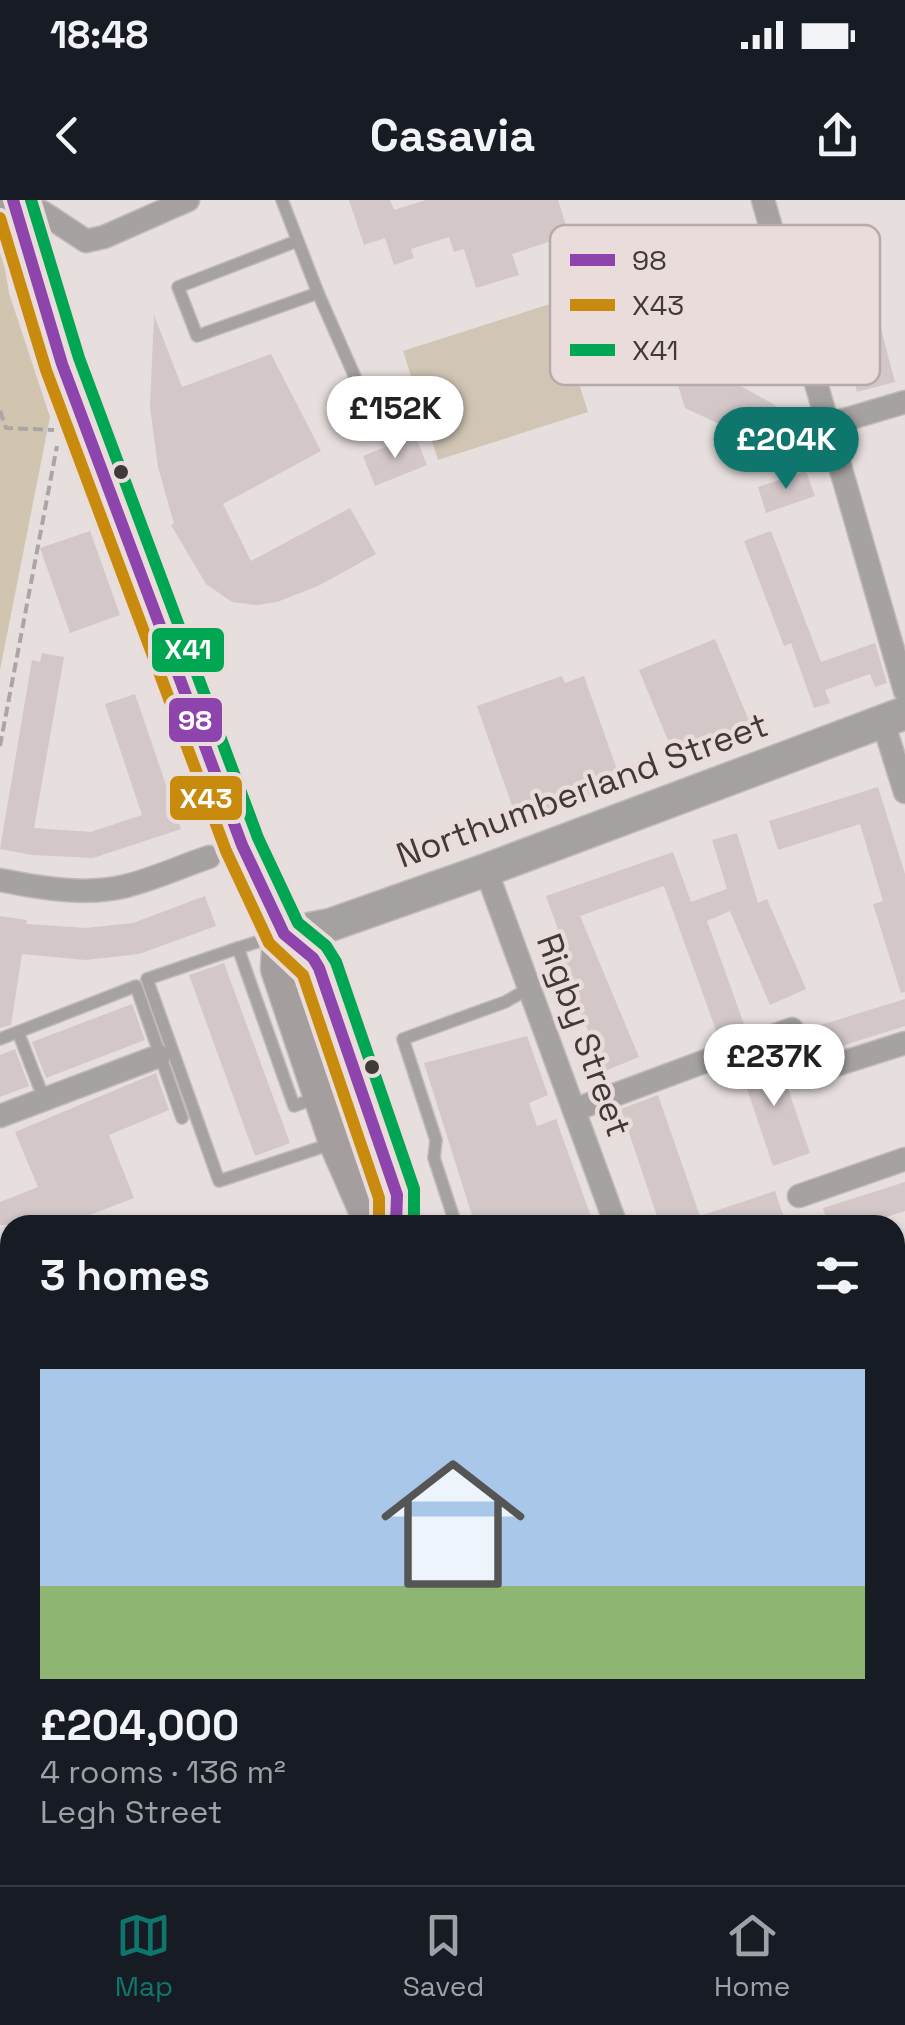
<!DOCTYPE html>
<meta charset="utf-8">
<style>
:root{--surface:#171b24;--page:#20242c;--text:#f1f3f6;--muted:#9ea1a6;--line:#363941;--accent:#0f766e}
body{margin:0;font-family:"Space Grotesk",sans-serif;background:var(--page);color:var(--text);height:100vh;display:flex;flex-direction:column;font-size:38px;white-space:nowrap}
*{box-sizing:border-box;margin:0}
p{font-size:32px;color:var(--muted)}
.icon{flex:none;width:55px;height:55px;fill:none;stroke:currentColor;stroke-width:2;stroke-linecap:round;stroke-linejoin:round}
.map{position:relative;flex:1;overflow:hidden}
.details{position:absolute;left:0px;top:1015px;width:905px;height:670px;display:flex;flex-direction:column;background:var(--surface);border-radius:30px 30px 0 0;box-shadow:0 2px 8px #0004}
.details>*{flex:none}
.price{position:absolute;translate:-50% -85px;padding:0 22px;border-radius:35px;background:#fff;color:#222;font-size:32px;line-height:65px;filter:drop-shadow(0 2px 5px #0008)}
.price::after{content:'';position:absolute;left:50%;top:60px;width:30px;height:22px;margin-left:-15px;background:inherit;clip-path:polygon(0 0,100% 0,50% 100%)}
.price.on{background:var(--accent);color:#fff}
ul{padding:0;list-style:none}
li{display:grid;align-content:center;gap:20px;height:530px;padding:0 40px}
li+li{border-top:2px solid var(--line)}
li span{display:grid;place-items:center;height:310px;border-radius:0px;color:#555}
li>.icon{margin-inline-start:auto}
span .icon{width:180px;height:180px;fill:#fffc;stroke-width:1}
li b{font-size:42px}
h2{display:flex;justify-content:space-between;align-items:center;height:120px;padding:0 40px;font-size:42px}
.status{display:flex;justify-content:space-between;align-items:center;height:70px;padding:0 50px;background:var(--surface);direction:ltr}
.status svg{height:28px;fill:currentColor}
header{display:flex;justify-content:space-between;align-items:center;height:130px;padding:0 40px;background:var(--surface);font-size:45px;font-weight:700}
.tabs{display:flex;justify-content:space-around;align-items:center;height:140px;border-top:2px solid var(--line);background:var(--surface);font-size:28px;color:var(--muted)}
.tabs a{display:grid;justify-items:center;gap:5px}
.tabs .on{color:var(--accent)}
.map>svg:first-child{display:block}
.green{fill:#d1c6b5}
.forest{fill:#d1c5b0}
.building{fill:#d3c7c8}
.lines{fill:none;stroke-linecap:round;stroke-linejoin:round}
.lane-casing{stroke:#c0bbba;stroke-width:14}
.street-casing{stroke:#c0bbba;stroke-width:25}
.secondary-casing{stroke:#c0bbba;stroke-width:35}
.highway-casing{stroke:#c0bbba;stroke-width:45}
.path{stroke:#aaa6a5;stroke-width:4;stroke-dasharray:10 5;stroke-linecap:butt}
.lane{stroke:#a5a2a1;stroke-width:11}
.street{stroke:#a5a2a1;stroke-width:22}
.secondary{stroke:#a5a1a0;stroke-width:32}
.highway{stroke:#a49f9e;stroke-width:42}
.bus-1-casing{stroke:#e9dcda;stroke-width:20}
.bus-2-casing{stroke:#e9dcda;stroke-width:20}
.bus-3-casing{stroke:#e9dcda;stroke-width:20}
.bus-1{stroke:#8e44ad;stroke-width:12}
.bus-2{stroke:#c98b0e;stroke-width:12}
.bus-3{stroke:#00a651;stroke-width:12}
.bus-dot{fill:#3f3a39;stroke:#e9dcda;stroke-width:4}
.labels{text-anchor:middle;stroke-width:9;stroke-linejoin:round;paint-order:stroke}
.street-label{font-size:35px;fill:#3f3a39;stroke:#e9dcda}
.key{fill:#e9dcda;stroke:#b6abaa;stroke-width:2.5}
.key-label{font-size:28px;fill:#3f3a39}
.line-badge{stroke:#e9dcda;stroke-width:4}
.badge-label{font-size:28px;text-anchor:middle;font-weight:bold;fill:#fff}
</style>
<div class="status"><b>18:48</b><svg viewBox="0 0 49 12"><path d="M0 12V9h3v3zM5 12V6h3v6zM10 12V3h3v9zM15 12V0h3v12zM26 1h20v11H26zM47 4h2v5h-2z"/></svg></div>
<header><svg class="icon" aria-label="back" viewBox="0 0 24 24"><path d="M15 5l-7 7 7 7"/></svg>Casavia<svg class="icon" aria-label="share" viewBox="0 0 24 24"><path d="M12 15V3M7 8l5-5 5 5M5 13v7h14v-7"/></svg></header>
<div class="map">
<svg width="905" height="1685" viewBox="0 0 905 1685">
<rect width="100%" height="100%" fill="#e6dfde"/>
<path class="green" d="M553,103l35,109 -150,48 -35,-109z"/>
<path class="forest" d="M0,38l9,55 41,124 -50,253z"/>
<g class="building">
<path d="M349,0h41l4,10 32,-10h132l11,35 -57,19 7,21 -43,13 -12,-39 -10,3 -5,-15 -38,12 3,9 -20,7 -9,-27 -21,7z"/>
<path d="M869,83l26,99 -38,10 -26,-99z"/>
<path d="M154,115l28,72 89,-33 50,97 -98,53 28,57 99,-53 26,46 -58,32 -41,16 -20,3 -25,-3 -26,-18 -35,-59 3,-1 -16,-57 -8,-60z"/>
<path d="M724,164l6,16 45,25 8,21 -6,11 -15,-9 -6,9 -7,1 -64,-30 -9,-29z"/>
<path d="M415,235l12,30 -52,21 -12,-30z"/>
<path d="M806,271l9,25 -49,17 -8,-26z"/>
<path d="M90,331l30,84 -50,18 -30,-85z"/>
<path d="M771,331l50,131 54,-19 12,40 -12,4 -5,-13 -45,16 5,13 -16,5 -23,-65 -7,3 -40,-105z"/>
<path d="M715,439l37,89 -76,32 -37,-90z"/>
<path d="M42,453l22,4 -30,171 57,4 51,-17 -37,-111 30,-10 46,135 -88,29 -61,-3 -32,-6 32,-189 8,2z"/>
<path d="M562,476l3,7 19,-7 38,108 -105,36 -40,-114z"/>
<path d="M878,587l27,87v118l-4,1 -28,-89 10,-3 -23,-77 -82,26 -9,-29z"/>
<path d="M737,633l21,70 9,-4 39,90 -36,16 -40,-94 -23,10 39,109 -17,6 -2,-6 -10,3 -53,-147 -84,30 59,141 -34,14 -52,-124 10,-4 -17,-47 127,-44 18,50 36,-13 -15,-49z"/>
<path d="M205,696l11,30 -77,28 -53,6 -64,-6 -11,71 -11,3v-112l27,4 -1,4 60,4 47,-5z"/>
<path d="M224,763l66,180 -35,13 -66,-181z"/>
<path d="M905,799v27l-89,28 -8,-25z"/>
<path d="M132,804l13,36 -99,38 -14,-36z"/>
<path d="M527,836l21,59 -19,8 8,23 19,-7 38,106h-119l-51,-162z"/>
<path d="M15,849l14,37 -29,11v-42z"/>
<path d="M775,851l35,102 -37,13 -34,-101z"/>
<path d="M156,873l13,37 -60,25 25,63 -70,27h-64v-23l38,-15 -23,-55z"/>
<path d="M658,895l42,121 75,-25 8,24 -28,10h-95l-39,-116z"/>
<path d="M905,982v29l-44,14h-33l-5,-17z"/>
</g>
<g class="lines">
<g class="lane-casing">
<g id="lane">
<path d="M282,0l36,93 -121,43 -19,-49 119,-46"/>
<path d="M318,93l52,118"/>
<path d="M276,736l-38,12 56,158 22,-8"/>
<path d="M238,748l-91,31 72,202 112,-37"/>
<path d="M18,832l26,67"/>
<path d="M0,839l136,-53 46,132"/>
<path d="M456,1025l-22,-67 2,-18 -33,-101 102,-37 25,-14"/>
<path d="M0,1322l10,-5"/>
<path d="M895,1338l10,-3"/>
<path d="M0,1647l10,-20"/>
<path d="M802,1675l3,10"/>
</g>
</g>
<g class="street-casing">
<g id="street">
<path d="M763,0l142,491"/>
<path d="M42,12l44,29 18,-4 84,-37"/>
<path d="M827,225l78,-23"/>
<path d="M883,522l22,70"/>
<path d="M486,670l130,355"/>
<path d="M0,680c41,8 85,16 126,6 28,-7 56,-20 83,-29"/>
<path d="M574,910l218,-81 15,45 98,-31"/>
<path d="M0,916l159,-60"/>
<path d="M799,996l106,-37"/>
<path d="M901,1234l4,10"/>
<path d="M0,1348l10,21"/>
<path d="M0,1442l10,-26"/>
<path d="M11,1675l19,10"/>
<path d="M391,1675l4,10"/>
<path d="M852,1675l4,10"/>
<path d="M134,1685l7,-10"/>
</g>
</g>
<g class="secondary-casing">
<g id="secondary">
<path d="M284,734l46,-9 156,-55 419,-157"/>
<path d="M0,1227l10,-5"/>
</g>
</g>
<g class="highway-casing">
<g id="highway">
<path d="M13,0l49,164 180,481 42,89 -2,34 58,173 28,64 16,20"/>
<path d="M284,734l29,24 6,10 78,227 -1,30"/>
<path d="M615,1675l4,10"/>
</g>
</g>
<g class="path">
<path d="M0,211l6,17 48,2"/>
<path d="M0,546l57,-300"/>
</g>
<use href="#lane" class="lane"/>
<use href="#street" class="street"/>
<use href="#secondary" class="secondary"/>
<use href="#highway" class="highway"/>
<g class="bus-1-casing">
<path id="bus-1" d="M13,0l49,164 180,481 42,89 29,24 6,10 78,227 -1,30"/>
</g>
<g class="bus-2-casing">
<path id="bus-2" d="M0,18l46,152 180,481 43,92 34,32 76,223v26"/>
</g>
<g class="bus-3-casing">
<path id="bus-3" d="M31,0l48,158 179,480 40,85 28,23 10,16 78,227v36"/>
</g>
<use href="#bus-1" class="bus-1"/>
<use href="#bus-2" class="bus-2"/>
<use href="#bus-3" class="bus-3"/>
</g>
<g class="bus-dot">
<circle cx="121" cy="272" r="9"/>
<circle cx="372" cy="867" r="9"/>
</g>
<g class="labels">
<g class="street-label">
<text transform="translate(582 590) rotate(-20)" y="12">Northumberland Street</text>
<text transform="translate(584 835) rotate(70)" y="12">Rigby Street</text>
</g>
</g>
<rect x="550" y="25" width="330" height="160" rx="15" class="key"/>
<rect x="570" y="54" width="45" height="12" fill="#8e44ad"/>
<rect x="570" y="99" width="45" height="12" fill="#c98b0e"/>
<rect x="570" y="144" width="45" height="12" fill="#00a651"/>
<g class="key-label">
<text x="632" y="70">98</text>
<text x="632" y="115">X43</text>
<text x="632" y="160">X41</text>
</g>
<g class="line-badge">
<rect x="150" y="426" width="76" height="48" rx="10" fill="#00a651"/>
<rect x="167" y="496" width="57" height="48" rx="10" fill="#8e44ad"/>
<rect x="168" y="574" width="76" height="48" rx="10" fill="#c98b0e"/>
</g>
<g class="badge-label">
<text x="188" y="459">X41</text>
<text x="195" y="530">98</text>
<text x="206" y="608">X43</text>
</g>
</svg>
<b class="price" style="left:395px;top:261px">£152K</b>
<b class="price on" style="left:786px;top:292px">£204K</b>
<b class="price" style="left:774px;top:909px">£237K</b>
<section class="details">
<h2>3 homes<svg class="icon" aria-label="filters" viewBox="0 0 24 24"><path d="M4 7h16M4 17h16"/><circle cx="9" cy="7" r="2"/><circle cx="15" cy="17" r="2"/></svg></h2>
<ul>
<li><span style="background:linear-gradient(#a9c7e8 70%,#8fb573 0)"><svg class="icon" aria-label="home" viewBox="0 0 24 24"><path d="M3 11l9-7 9 7M6 9v11h12V9"/></svg></span><div><b>£204,000</b><p>4 rooms · 136 m²</p><p>Legh Street</p></div></li>
</ul>
</section>
</div>
<nav class="tabs">
<a class="on"><svg class="icon" aria-label="map" viewBox="0 0 24 24"><path d="M3 6l6-2 6 2 6-2v14l-6 2-6-2-6 2zM9 4v14M15 6v14"/></svg>Map</a>
<a><svg class="icon" aria-label="saved" viewBox="0 0 24 24"><path d="M7 4h10v16l-5-4-5 4z"/></svg>Saved</a>
<a><svg class="icon" aria-label="home" viewBox="0 0 24 24"><path d="M3 11l9-7 9 7M6 9v11h12V9"/></svg>Home</a>
</nav>
